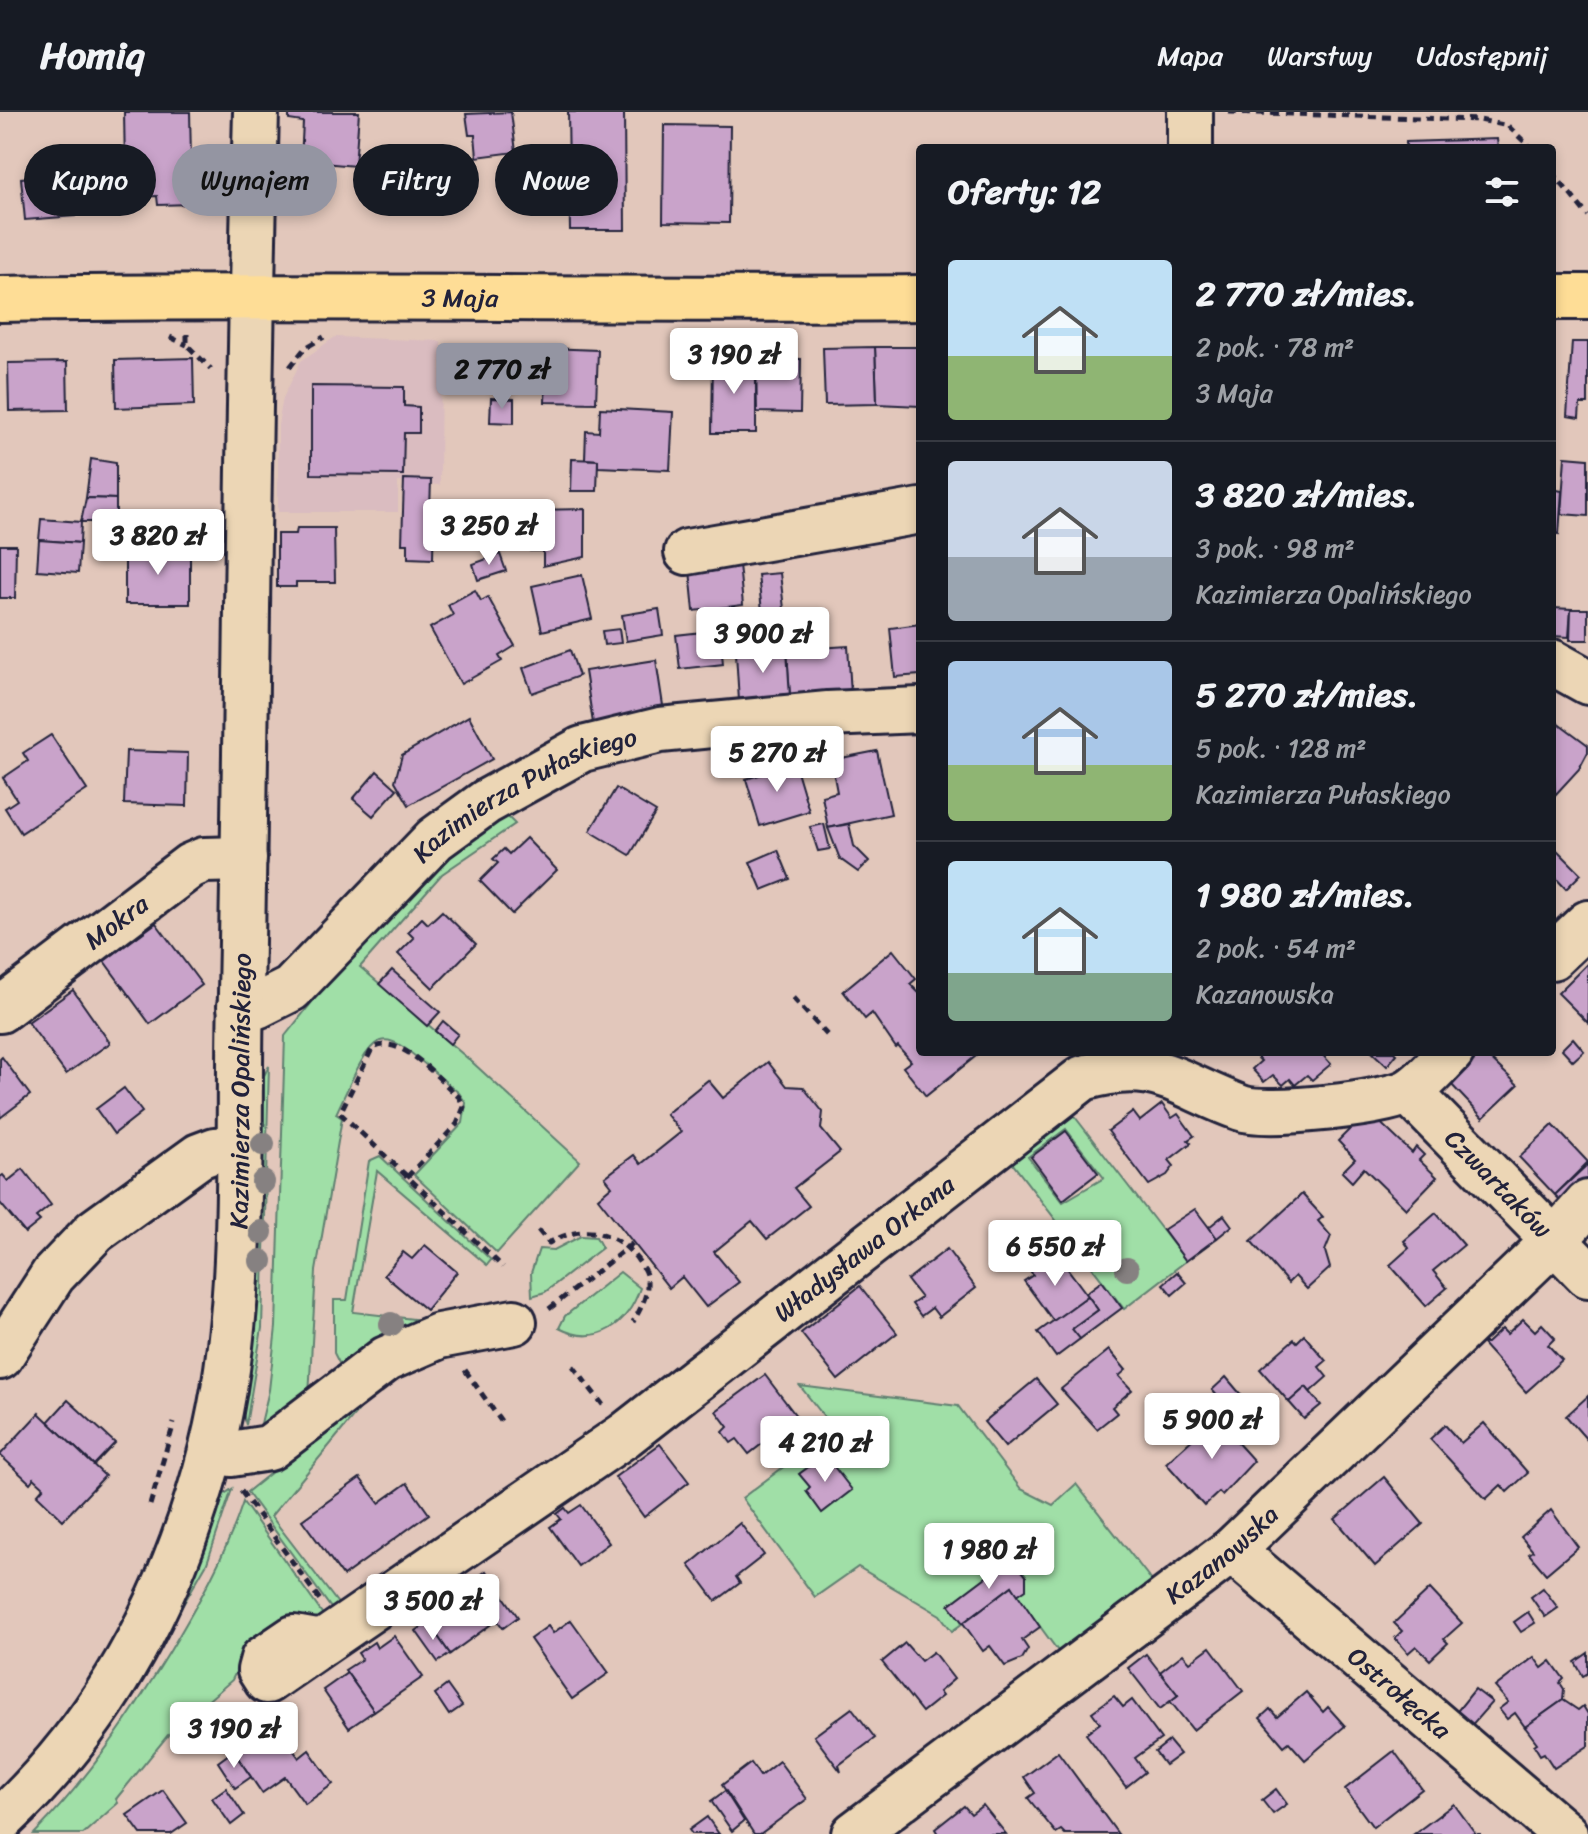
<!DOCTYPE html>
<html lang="pl">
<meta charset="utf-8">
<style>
:root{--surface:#171b24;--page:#242831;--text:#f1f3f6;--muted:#9ea1a6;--line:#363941;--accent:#9495a2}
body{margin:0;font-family:Sriracha,sans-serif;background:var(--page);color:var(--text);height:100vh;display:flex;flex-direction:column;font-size:30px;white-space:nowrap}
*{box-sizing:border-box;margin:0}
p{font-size:26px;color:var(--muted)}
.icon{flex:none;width:44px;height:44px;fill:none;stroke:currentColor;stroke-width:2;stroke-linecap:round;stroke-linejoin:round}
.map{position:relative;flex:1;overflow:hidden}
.drawer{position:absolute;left:916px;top:32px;width:640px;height:912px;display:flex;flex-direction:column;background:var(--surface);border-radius:8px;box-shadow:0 4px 12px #0003}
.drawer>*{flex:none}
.top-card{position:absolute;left:24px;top:32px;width:760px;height:72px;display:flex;gap:16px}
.price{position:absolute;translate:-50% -68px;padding:0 18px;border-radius:8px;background:#fff;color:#222;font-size:26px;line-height:52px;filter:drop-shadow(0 2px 4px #0008)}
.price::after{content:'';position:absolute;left:50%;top:48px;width:24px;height:18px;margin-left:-12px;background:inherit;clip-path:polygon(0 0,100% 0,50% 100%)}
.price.selected{background:var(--accent);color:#111}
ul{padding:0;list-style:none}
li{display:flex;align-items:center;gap:24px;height:200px;padding:0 32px}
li+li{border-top:2px solid var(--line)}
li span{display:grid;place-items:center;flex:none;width:224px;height:160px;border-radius:8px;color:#555}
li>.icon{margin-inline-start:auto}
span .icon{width:96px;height:96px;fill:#fffc;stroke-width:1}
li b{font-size:34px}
h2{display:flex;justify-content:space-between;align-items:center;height:96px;padding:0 32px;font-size:34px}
.tag{padding:0 28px;border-radius:36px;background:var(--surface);box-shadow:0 4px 12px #0003;font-size:28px;line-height:72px}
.tag.selected{background:var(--accent);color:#111}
header{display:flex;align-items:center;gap:48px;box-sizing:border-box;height:112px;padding:0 40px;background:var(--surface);border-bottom:2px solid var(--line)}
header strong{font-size:38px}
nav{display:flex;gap:44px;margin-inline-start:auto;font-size:28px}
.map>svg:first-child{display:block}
.built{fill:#dabcc0}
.green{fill:#a0dfa7;stroke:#618071;stroke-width:2;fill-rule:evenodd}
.building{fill:#c9a3ca;stroke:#22223b;stroke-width:2}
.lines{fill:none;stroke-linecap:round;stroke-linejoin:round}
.minor-casing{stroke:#22223b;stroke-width:50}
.major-casing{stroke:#22223b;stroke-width:50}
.path{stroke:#22223b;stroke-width:5;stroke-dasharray:8 6;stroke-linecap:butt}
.minor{stroke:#ecd6b5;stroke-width:44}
.major{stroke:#fedd96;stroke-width:44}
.tree{fill:#868181}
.labels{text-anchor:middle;stroke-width:6;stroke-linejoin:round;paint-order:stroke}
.street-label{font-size:26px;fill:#22223b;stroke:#ecd6b5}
</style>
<header>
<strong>Homiq</strong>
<nav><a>Mapa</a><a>Warstwy</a><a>Udostępnij</a></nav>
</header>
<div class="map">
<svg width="1588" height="1722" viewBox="0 0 1588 1722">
<rect width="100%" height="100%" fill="#e2c7bb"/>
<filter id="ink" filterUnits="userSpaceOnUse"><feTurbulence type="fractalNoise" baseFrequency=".0125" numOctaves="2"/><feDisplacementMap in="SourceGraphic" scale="16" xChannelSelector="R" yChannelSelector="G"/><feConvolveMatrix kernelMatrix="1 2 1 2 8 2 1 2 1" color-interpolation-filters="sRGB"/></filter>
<g filter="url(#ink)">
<path class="built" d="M335,225l106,4 -1,144 -42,-3v30h-120v-87l5,-27 18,-37z"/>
<g class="green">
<path d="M504,701l11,11 -73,50 -82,93 112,95 108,99 -83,92 -83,-78 49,-52 3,-20 -7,-10c-80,-66 -77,-82 -123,21l6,4 -26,153 -7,125 -51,40 11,-46 7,-63 9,-291 63,-79 83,-91z"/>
<path d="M269,954l-7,262 -16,97 -3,-12 8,-73 7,-253z"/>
<path d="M1072,1001l114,148 -62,48 -118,-154zM1066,1017l38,49 -41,24 -35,-45z"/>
<path d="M380,1044l111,104 -4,5 -110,-94 -24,141 86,10 -95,51 -10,-20v-53h13l22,-139z"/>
<path d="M581,1124l15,1 6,11 -57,44 -13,4 -1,-23 8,-24 15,1z"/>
<path d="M620,1160l20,16c-12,36 -43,60 -81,40l6,-12z"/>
<path d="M800,1274l158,20 63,83 32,16 23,-21 76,97 -94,70 -41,-56 8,-6 1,-14 -8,-9 -12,-4 -57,43 14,18 -11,8 -12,-16 -82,-48 -43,30 -73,-99 92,-69z"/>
<path d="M377,1276l-106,128 75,98 -7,5 -92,-127z"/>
<path d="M232,1377l-25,74 -34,59 40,-108 7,-17z"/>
<path d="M243,1390l88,124 -85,25 -14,29 -64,55 -52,64 2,4 -35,31h-49c55,-56 95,-116 136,-183 29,-49 55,-94 73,-149z"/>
</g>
<g class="building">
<path d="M124,0h66l2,92 -34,1 -1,-9 -22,1 -1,-31 -9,1z"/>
<path d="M289,0h70l-4,54 -54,-5 2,-39 -14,-2z"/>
<path d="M511,0l5,40 -39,5 -2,-22h-6l-3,-21z"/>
<path d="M568,0h56l1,118h-55z"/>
<path d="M664,13l66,1 -1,97 -66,-1z"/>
<path d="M1497,27l1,9h-92v-6z"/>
<path d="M83,60l2,26 -12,1 2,17 -50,4 -4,-42z"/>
<path d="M1572,230h16v62h-8l-1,14 -12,-2z"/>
<path d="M875,235h45v59l-43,-2z"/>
<path d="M875,235l2,57 -52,1 -2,-57z"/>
<path d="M547,236l51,2 -2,53 -51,-1z"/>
<path d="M193,246l1,47 -78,3 -1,-48z"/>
<path d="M713,246h43v75h-44z"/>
<path d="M756,246l45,1 -1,54 -43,-1z"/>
<path d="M67,250l1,48 -59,1 -1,-48z"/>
<path d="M311,274l93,1v19l15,1v26h-15l-1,42 -92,-1z"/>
<path d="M491,286l23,1v24l-24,-1z"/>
<path d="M600,296l73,4 -3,58 -72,-3v-7l-13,-1 1,-28 13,1z"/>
<path d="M1565,345l23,2v57l-27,-2z"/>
<path d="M91,347l25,4v36l-30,-1z"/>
<path d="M572,347l26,1 -1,31h-26z"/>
<path d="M404,367l27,1 -1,31h4l-1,48 -25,-1v-14h-6z"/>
<path d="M1552,377l10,2 -3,43 -7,-1z"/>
<path d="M86,386l30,1v23h-35z"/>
<path d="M585,397v48l-42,9v-15h-13l3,-41z"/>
<path d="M481,401l47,1 -1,31 -46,-1z"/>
<path d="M41,407l40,3 -1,21 -41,-3z"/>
<path d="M297,416h37l1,54h-39v5h-19v-53h19z"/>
<path d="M39,428l41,3 -2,30 -41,-3z"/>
<path d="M0,433h16l-1,53h-15z"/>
<rect x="125" y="438" width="65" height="54"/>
<path d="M500,442l6,17 -28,9 -5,-16z"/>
<path d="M738,442l5,51 -49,6 -5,-51z"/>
<path d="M780,461l4,36 -22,2 -4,-36z"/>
<path d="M582,463l10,44 -50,12 -10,-45z"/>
<path d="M475,478l6,11 7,-4 27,49 -16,10 3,5 -41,23 -31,-56 23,-13 -5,-10z"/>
<path d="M1553,496l18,1 -2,28 -17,-1z"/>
<path d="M659,497l4,26 -37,6 -4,-26z"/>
<path d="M1571,497h17v31h-18z"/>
<path d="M920,512v51l-25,2 -5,-49z"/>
<path d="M619,517l2,14 -17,2 -2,-14z"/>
<path d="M720,518l3,34 -43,5 -4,-34z"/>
<path d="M848,534l3,48 -61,3 -3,-47z"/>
<path d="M570,538l9,26 -47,17 -9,-25z"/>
<path d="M787,538l3,47 -51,4 -3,-48z"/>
<path d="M656,548l8,52 -71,11 -8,-52z"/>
<path d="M469,604l23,43 -83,46 -14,-24 7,-26z"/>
<path d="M1557,610l31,23v7l-9,17 -24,26 -3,-67z"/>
<path d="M51,623l36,55 -66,43 -16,-25 12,-8 -14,-22 25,-17 -5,-8z"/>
<path d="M126,639l62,2 -1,53 -63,-2z"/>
<path d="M877,639l14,63 -63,14 -6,-32 15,-4 -6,-32z"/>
<path d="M773,652l2,6 20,-6 14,47 -49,15 -14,-47 20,-6 -3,-6z"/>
<path d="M377,659l20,18 -24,27 -20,-17z"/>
<path d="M616,676l40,24 -26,43 -40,-24z"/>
<path d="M824,712l6,25 -12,2 -8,-24z"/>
<path d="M849,712l5,22 15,15 -11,11 -18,-13 -12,-31z"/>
<path d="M526,726l31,32 -45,44 -32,-33 18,-18 -5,-4 11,-10 5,5z"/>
<path d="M1552,733l29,29 -15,15 -14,-15z"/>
<path d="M778,738l12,29 -28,11 -12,-28z"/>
<path d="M442,799l34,33 -43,44 -35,-34 16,-16 -6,-6 14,-14 6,6z"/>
<path d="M156,811l46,62 -52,39 -46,-63z"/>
<path d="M893,838l23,29 -6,5 10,10v58h53l3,4 -50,40 -23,-29 8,-6 -13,-15 -2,2 -24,-35 -7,6 -22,-28z"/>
<path d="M1588,851v60l-30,-30z"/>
<path d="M392,858l48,42 -13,14 -48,-42z"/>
<path d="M73,878l37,53 -44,31 -38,-52z"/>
<path d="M443,909l15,13 -8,10 -15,-13z"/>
<path d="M1573,926l11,13 -11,10 -11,-12z"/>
<path d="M1252,940h68l11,12 -19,16 -5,-5 -12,10 -5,-6 -7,6 -10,-10 -9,7 -12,-13 9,-8z"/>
<path d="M1372,940h23l2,2 -10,12z"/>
<path d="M1483,940l35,33 -35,33 -33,-35z"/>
<path d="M2,945l28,38 -30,23v-59z"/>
<path d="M768,950l19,24 16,1 20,25 -2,17 19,23 -46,36 15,18 -42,33 -15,-18 -38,31 25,30 -33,25 -24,-30 -13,11 -71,-90 14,-12 -7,-9 29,-22 7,9 40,-32 -15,-18 42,-34 15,18z"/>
<path d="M124,976l18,24 -28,22 -18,-25z"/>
<path d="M1162,992l10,14 6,-4 16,22 -6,4 3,3 -22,17 5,6 -7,9 -18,10 -41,-54 25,-19 7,9z"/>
<path d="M1368,999l44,42 4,-6 8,8 -5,5 18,17 -31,32 -42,-41 -12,14 -10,-10 13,-13 -17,-18z"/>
<path d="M1553,1013l35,37 -33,33 -36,-38z"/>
<path d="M1066,1019l32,42 -35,27 -32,-43z"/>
<path d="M1588,1052v21l-25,18 -8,-8z"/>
<path d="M23,1057l28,36 -15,12 4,4 -15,12 -25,-30v-26l3,-2 5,6z"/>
<path d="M1302,1082l21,23 -5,4 13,15 -6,15 5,17 -23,21 -12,-13 -7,7 -37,-42z"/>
<path d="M1195,1097l22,29 -31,23 -23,-31z"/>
<path d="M1436,1101l28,32 -31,26 14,17 -21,18 -36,-41 19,-17 -5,-7z"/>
<path d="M1224,1103l8,11 -15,12 -8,-11z"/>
<path d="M425,1133l32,27 -31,38 -42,-35 19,-23 9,7z"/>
<path d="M947,1137l29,39 -37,29 -7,-9 -11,8 -9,-12 9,-6 -14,-18z"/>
<path d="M1058,1144l30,40 -34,26 -30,-41 9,-6 -4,-6 15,-11 4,6z"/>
<path d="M1177,1160l9,11 -14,12 -9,-11z"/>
<path d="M1102,1169l20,27 -42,31 -8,-10 26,-19 -12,-17z"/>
<path d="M860,1174l37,47 -59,47 -37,-47z"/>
<path d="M1088,1184l10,14 -26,19 8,10 -24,18 -18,-25z"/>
<path d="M1523,1207l12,12 7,-7 13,14 -7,7 14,15 -36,32 -44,-49h5l15,-14 5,5z"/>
<path d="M1304,1223l22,26 -7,6 8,10 -17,15 -4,-5 -17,15 -29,-33 34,-30 3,3z"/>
<path d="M1109,1238l17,20 -7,6 13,14 -20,17 5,6 -20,16 -36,-40z"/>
<path d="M765,1263l35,46 -35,27 -3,-4 -13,10 -12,-15 -6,4 -8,-11 5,-5 -12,-16z"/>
<path d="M1226,1265l22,26 -14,12 -22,-25z"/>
<path d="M1036,1267l21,25 -52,43 -21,-25z"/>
<path d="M1306,1275l15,18 -17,14 -15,-17z"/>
<path d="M1588,1284v45l-22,-25z"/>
<path d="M68,1288l47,43 -21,22 -46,-43z"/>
<path d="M39,1301l66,63 -42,44 -26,-25 7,-8 -10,-9 -4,5 -30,-28z"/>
<path d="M1225,1303l17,19 -7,6 19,21 -32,34 -3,-3 -15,14 -38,-43 50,-45 2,3z"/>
<path d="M1484,1311l44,50 -21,19 -6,-7 -15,14 -56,-60 15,-14 16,18z"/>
<path d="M660,1332l29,38 -45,35 -29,-40z"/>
<path d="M825,1343l27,35 -30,23 -16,-22 4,-4 -11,-13z"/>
<path d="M1384,1365l39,47 -48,42 -40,-47z"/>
<path d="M360,1366l19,25 28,-20 22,31 -86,62 -41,-56z"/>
<path d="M581,1393l28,38 -31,23 -28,-39 11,-8 -4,-5 8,-6 4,5z"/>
<path d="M1551,1398l27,37 -32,27 -17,-20 4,-3 -12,-14z"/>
<path d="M740,1411l24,32 -28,22 4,6 -24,18 -27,-36z"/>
<path d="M1006,1450l12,4 8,10v13l-9,6 -5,-9 -49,37 -14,-18z"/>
<path d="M486,1459l32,46 -15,11 -33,-45z"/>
<path d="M470,1471l27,37 -47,34 -27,-39 18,-13 -4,-5 13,-10 5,7z"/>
<path d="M1012,1474l28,41 -18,13 6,9 -6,10 -17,7 -15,-20 -7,5 -20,-28z"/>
<path d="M1543,1476l15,20 -13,9 -14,-20z"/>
<path d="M1430,1477l32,34 -18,16 4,4 -18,17 -14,-14 -8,7 -13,-15 7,-7 -8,-8z"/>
<path d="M1528,1500l7,11 -14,9 -7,-10z"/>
<path d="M571,1508l38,53 -37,26 -42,-60 18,-13 5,7z"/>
<path d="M428,1510l22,32 -12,8 -22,-31z"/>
<path d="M394,1524l29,41 -49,34 -29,-41 17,-11 -4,-6 16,-11 3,6z"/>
<path d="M905,1531l16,18 12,-9 21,27 -15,13 3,4 -20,16 -40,-50z"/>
<path d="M1210,1535l33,44 -50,39 -23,-29 8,-6 -18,-23 23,-18 7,8z"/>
<path d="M1588,1541v20l-5,3 -8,-14z"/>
<path d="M1146,1542l32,41 -18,14 -32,-41z"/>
<path d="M1534,1545l8,11 9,-7 13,18 -4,4 4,6 -1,11 -38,27 -10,-14 -8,6 -8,-10 9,-7 -13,-15z"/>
<path d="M347,1561l27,38 -25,17 -26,-38z"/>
<path d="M447,1573l15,21 -13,9 -14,-21z"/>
<path d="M1475,1577l17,13 -22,25 -16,-12z"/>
<path d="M1306,1580l17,20 5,-5 17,19 -40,34 -16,-18 -5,4 -24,-28 10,-9 7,8z"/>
<path d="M1114,1584l9,11 9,-7 29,39 -26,19 10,14 -19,15 -40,-53 14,-11 -8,-11z"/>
<path d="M1563,1588l15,10 5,-4 5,8v32l-34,22 -10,-15 -4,2 -6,-10 3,-2 -12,-16z"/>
<path d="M852,1596l23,30 -36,27 2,7 -27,-36z"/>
<path d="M275,1612l24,34 10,-8 24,34 -28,20 -20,-27 -23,16 -28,-41z"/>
<path d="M1169,1629l11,13 -15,11 -10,-13z"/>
<path d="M233,1639l18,26 -16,11 -17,-26z"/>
<path d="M1394,1639l28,38 -49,38 -28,-38z"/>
<path d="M1058,1640l60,82h-53l-4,-4 -5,3 -28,-35 7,-5 -11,-16z"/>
<path d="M779,1649l28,38 -47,35h-6l-32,-49 29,-22 9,13z"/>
<path d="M226,1676l18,27 -13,10 -19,-27z"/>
<path d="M1276,1677l11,15 -14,10 -11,-14z"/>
<path d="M163,1678l24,33 -16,11h-30l-14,-19z"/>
<path d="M725,1679l19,30 -12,10 -21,-30z"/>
<path d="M1454,1692l22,30h5h-67z"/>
<path d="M983,1693l23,29h-68l-3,-5 29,-23 7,8z"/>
<path d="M707,1705l12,17h-27l-3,-4z"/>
</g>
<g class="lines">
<g class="minor-casing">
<g id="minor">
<path d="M1190,0v36"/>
<path d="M687,440l233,-41"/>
<path d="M1552,550l36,20"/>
<path d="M1552,845l36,-34"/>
<path id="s1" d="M240,894h17l34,-17 144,-150 51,-37 96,-53 78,-19 168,-16 92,-4"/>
<path id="s2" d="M0,898l190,-144 14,-6 40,-1"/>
<path id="s3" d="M1409,980l179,183"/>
<path d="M0,1245l53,-82 42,-44 104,-75 16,-6 22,-1"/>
<path d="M212,1337l19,5 38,-6 117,-89 53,-23 75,-14"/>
<path id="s4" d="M1232,1438l333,284"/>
<path id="s5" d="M322,1531l-55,38 -7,-11 3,-11 31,-21 28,5 303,-208 458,-357c75,-22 93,7 158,30 25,9 149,-4 170,-18 15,-10 28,-26 40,-38"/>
<path id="s6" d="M0,1709c109,-101 176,-231 212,-374 36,-143 25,-306 29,-453 6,-294 7,-588 15,-882"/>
<path id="s7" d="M854,1722l378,-284 322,-309 34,-38"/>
</g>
</g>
<g class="major-casing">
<g id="major">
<path d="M1552,185h36"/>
<path id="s8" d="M0,187c307,-5 613,2 920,-1"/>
</g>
</g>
<g class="path">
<path d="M1229,0l251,8 28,6 23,22"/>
<path d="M1552,60l36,44"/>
<path d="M187,222v11l24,24"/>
<path d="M170,225l17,8"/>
<path d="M290,255l15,-19 19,-11"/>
<path d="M793,886l35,38"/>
<path d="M407,1065l50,-53 7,-17 -5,-10c-21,-18 -59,-66 -87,-48l-32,64 163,154"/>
<path d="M538,1118l11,13c32,-19 65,-14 88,16 5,7 10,14 10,22 1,15 -7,29 -14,41"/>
<path d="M549,1197l84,-66"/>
<path d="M573,1254l30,39"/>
<path d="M465,1258l36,51"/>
<path d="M241,1379l79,109"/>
<path d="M150,1393l24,-82"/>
</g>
<use href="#minor" class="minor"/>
<use href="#major" class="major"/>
</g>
<g class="tree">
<circle cx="263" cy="1032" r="12"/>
<circle cx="263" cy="1070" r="12"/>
<circle cx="261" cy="1120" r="12"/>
<circle cx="261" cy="1149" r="12"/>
<circle cx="1127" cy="1157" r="12"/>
<circle cx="391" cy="1212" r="12"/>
</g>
</g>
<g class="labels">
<g class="street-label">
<text dy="9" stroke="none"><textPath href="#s8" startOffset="460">3 Maja</textPath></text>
<text dy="9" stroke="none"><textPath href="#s1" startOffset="364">Kazimierza Pułaskiego</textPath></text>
<text dy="9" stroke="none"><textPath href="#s2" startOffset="146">Mokra</textPath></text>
<text dy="9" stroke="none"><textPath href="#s6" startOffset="794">Kazimierza Opalińskiego</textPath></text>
<text dy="9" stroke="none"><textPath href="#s3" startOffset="128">Czwartaków</textPath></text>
<text dy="9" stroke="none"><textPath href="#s5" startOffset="828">Władysława Orkana</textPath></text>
<text dy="9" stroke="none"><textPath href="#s7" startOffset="462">Kazanowska</textPath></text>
<text dy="9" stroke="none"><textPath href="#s4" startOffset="220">Ostrołęcka</textPath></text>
</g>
</g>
</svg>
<b class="price" style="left:734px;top:284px">3 190 zł</b>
<b class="price selected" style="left:502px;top:299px">2 770 zł</b>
<b class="price" style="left:489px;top:455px">3 250 zł</b>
<b class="price" style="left:158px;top:465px">3 820 zł</b>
<b class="price" style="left:763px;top:563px">3 900 zł</b>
<b class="price" style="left:777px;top:682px">5 270 zł</b>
<b class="price" style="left:1055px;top:1176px">6 550 zł</b>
<b class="price" style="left:1212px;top:1349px">5 900 zł</b>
<b class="price" style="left:825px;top:1372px">4 210 zł</b>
<b class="price" style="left:989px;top:1479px">1 980 zł</b>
<b class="price" style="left:433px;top:1530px">3 500 zł</b>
<b class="price" style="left:234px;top:1658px">3 190 zł</b>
<div class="top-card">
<a class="tag">Kupno</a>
<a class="tag selected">Wynajem</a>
<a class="tag">Filtry</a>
<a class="tag">Nowe</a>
</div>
<section class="drawer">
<h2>Oferty: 12<svg class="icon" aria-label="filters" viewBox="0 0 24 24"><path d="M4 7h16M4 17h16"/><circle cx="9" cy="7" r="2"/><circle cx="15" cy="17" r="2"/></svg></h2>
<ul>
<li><span style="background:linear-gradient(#bfe0f5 60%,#8fb573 0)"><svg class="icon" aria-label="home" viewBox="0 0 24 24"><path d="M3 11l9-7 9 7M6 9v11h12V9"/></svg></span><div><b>2 770 zł/mies.</b><p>2 pok. · 78 m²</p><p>3 Maja</p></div></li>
<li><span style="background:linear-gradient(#c9d6e8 60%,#9aa5b1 0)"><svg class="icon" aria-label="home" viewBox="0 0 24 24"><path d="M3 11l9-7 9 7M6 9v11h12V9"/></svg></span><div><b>3 820 zł/mies.</b><p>3 pok. · 98 m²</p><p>Kazimierza Opalińskiego</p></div></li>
<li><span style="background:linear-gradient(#a9c7e8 65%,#8fb573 0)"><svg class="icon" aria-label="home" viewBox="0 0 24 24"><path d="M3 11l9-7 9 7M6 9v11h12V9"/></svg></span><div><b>5 270 zł/mies.</b><p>5 pok. · 128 m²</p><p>Kazimierza Pułaskiego</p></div></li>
<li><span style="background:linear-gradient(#bfe0f5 70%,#7fa58c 0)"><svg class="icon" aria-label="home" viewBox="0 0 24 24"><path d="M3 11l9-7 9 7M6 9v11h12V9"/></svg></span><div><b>1 980 zł/mies.</b><p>2 pok. · 54 m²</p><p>Kazanowska</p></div></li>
</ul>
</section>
</div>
